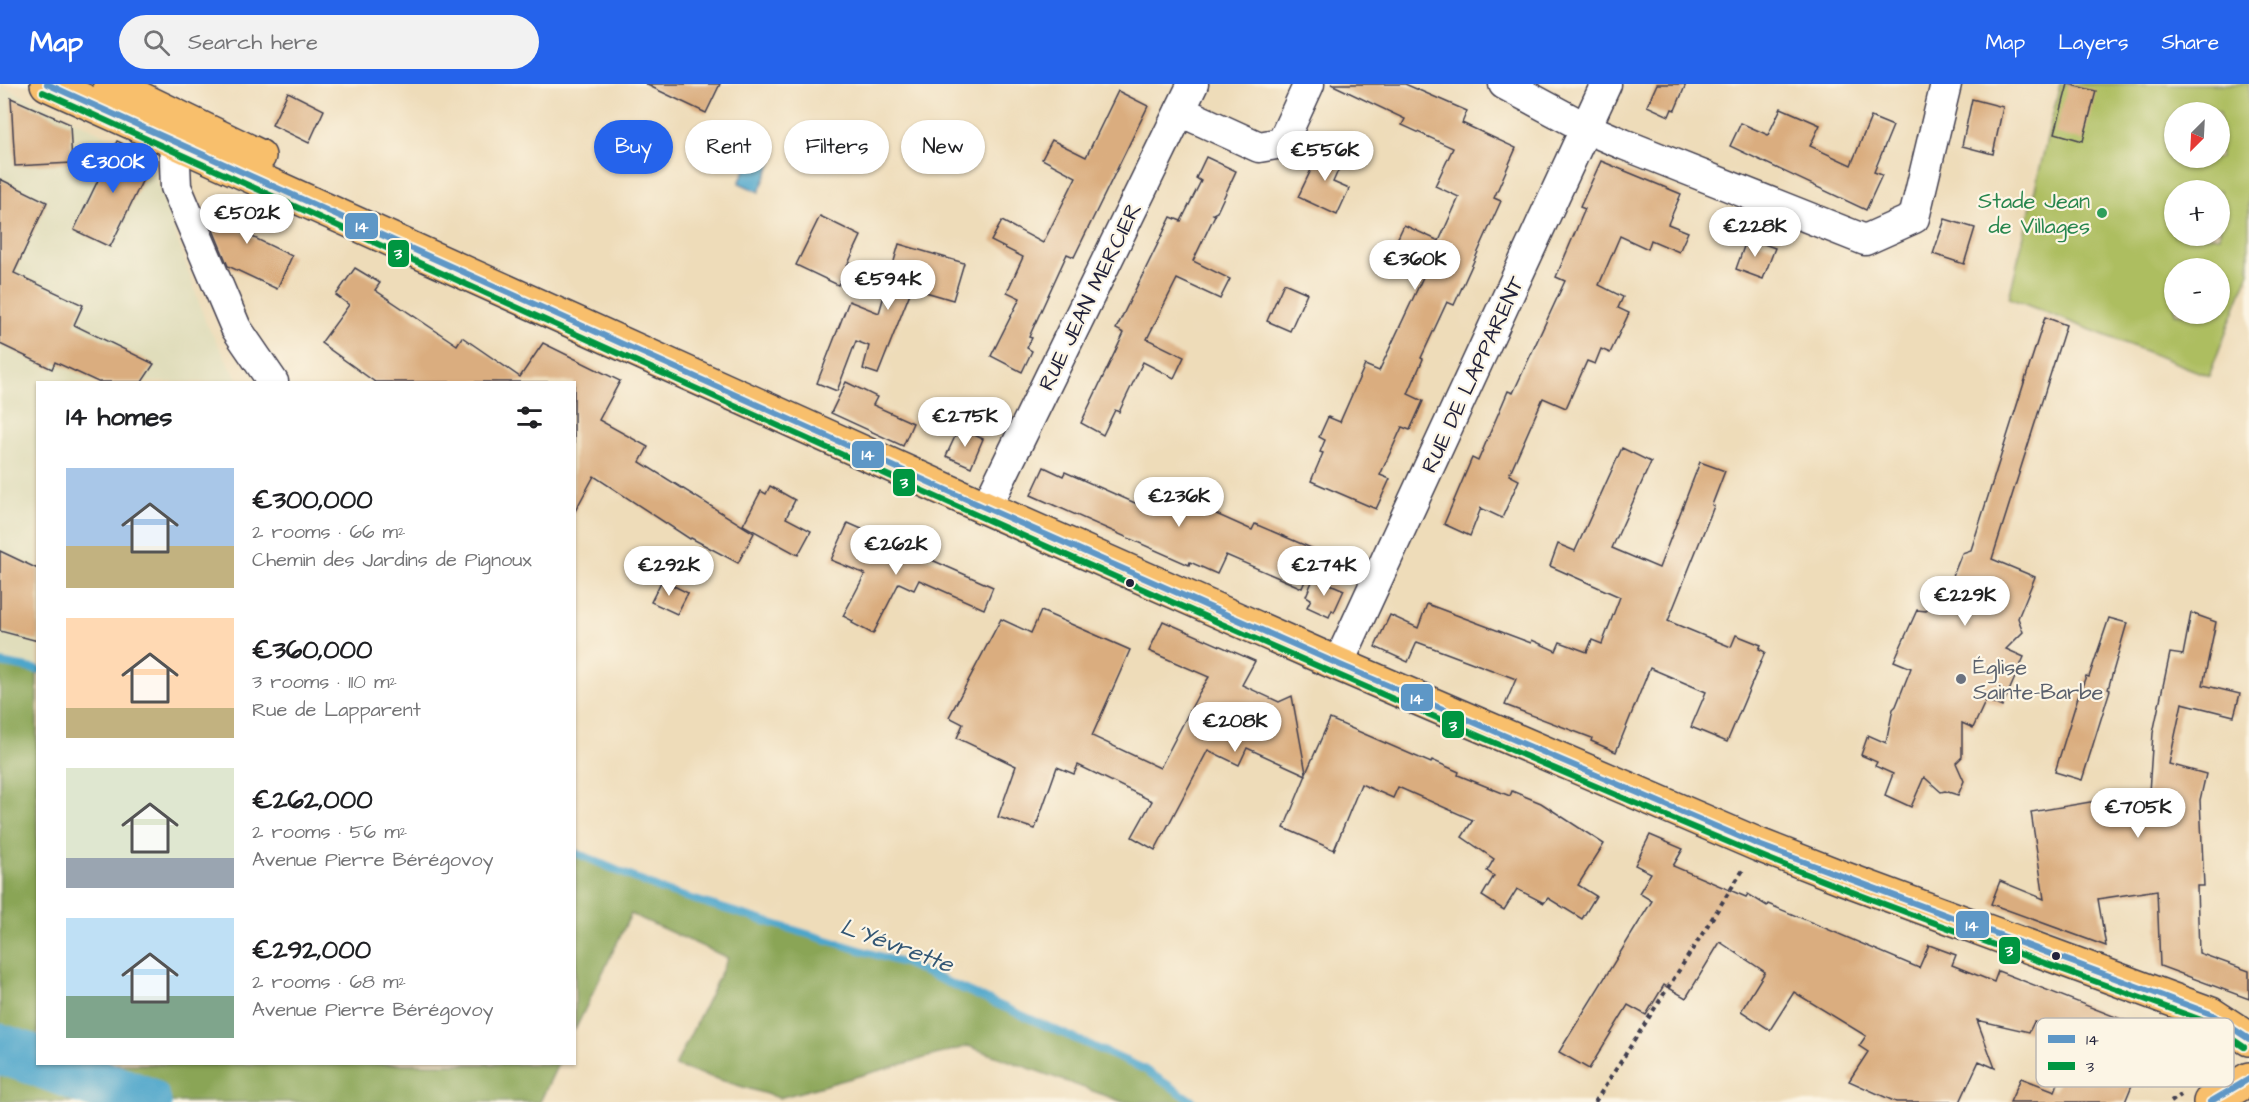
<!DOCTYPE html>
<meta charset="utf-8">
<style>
:root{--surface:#fff;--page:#f2f2f2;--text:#202124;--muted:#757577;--accent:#2563eb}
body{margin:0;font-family:"Architects Daughter",sans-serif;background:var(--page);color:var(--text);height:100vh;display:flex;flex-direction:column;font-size:22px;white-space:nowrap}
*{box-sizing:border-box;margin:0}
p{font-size:20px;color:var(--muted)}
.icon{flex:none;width:33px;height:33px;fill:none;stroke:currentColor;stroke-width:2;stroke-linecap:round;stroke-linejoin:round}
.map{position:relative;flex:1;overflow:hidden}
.panel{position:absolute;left:36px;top:297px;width:540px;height:684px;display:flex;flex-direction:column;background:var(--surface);border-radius:0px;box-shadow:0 2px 4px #0004}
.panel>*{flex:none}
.hud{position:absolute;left:594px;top:36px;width:570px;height:54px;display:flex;gap:12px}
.needle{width:39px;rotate:204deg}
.buttons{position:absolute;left:2164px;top:18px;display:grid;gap:12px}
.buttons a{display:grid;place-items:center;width:66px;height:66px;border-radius:50%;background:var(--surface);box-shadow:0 2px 4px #0004;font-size:30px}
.price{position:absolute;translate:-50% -51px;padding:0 14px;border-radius:21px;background:#fff;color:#222;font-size:20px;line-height:39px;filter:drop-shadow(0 2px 3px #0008)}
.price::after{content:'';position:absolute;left:50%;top:36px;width:18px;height:14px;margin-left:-9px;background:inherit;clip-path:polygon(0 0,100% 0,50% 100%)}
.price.active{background:var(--accent);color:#fff}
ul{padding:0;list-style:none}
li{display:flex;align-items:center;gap:18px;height:150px;padding:0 30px}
li span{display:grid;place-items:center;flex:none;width:168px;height:120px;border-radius:0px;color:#555}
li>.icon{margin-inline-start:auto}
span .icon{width:72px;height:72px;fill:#fffc;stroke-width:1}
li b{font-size:26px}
h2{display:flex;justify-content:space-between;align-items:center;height:72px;padding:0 30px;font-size:26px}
.pill{padding:0 21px;border-radius:27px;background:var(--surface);box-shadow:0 2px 4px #0004;font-size:21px;line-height:54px}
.pill.active{background:var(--accent);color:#fff}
header{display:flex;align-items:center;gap:36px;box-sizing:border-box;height:84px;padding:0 30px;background:var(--accent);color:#fff}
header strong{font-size:28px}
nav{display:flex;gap:33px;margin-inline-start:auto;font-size:21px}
.search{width:420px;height:54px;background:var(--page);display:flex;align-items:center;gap:15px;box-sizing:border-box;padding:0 21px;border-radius:33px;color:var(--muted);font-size:22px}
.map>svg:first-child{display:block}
.built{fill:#e0ddbb}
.green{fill:#adbe61;stroke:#68704e;stroke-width:1.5;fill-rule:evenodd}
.forest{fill:#8aa557;stroke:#566449;stroke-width:1.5}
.water{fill:#4da6cb;stroke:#386483;stroke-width:1.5}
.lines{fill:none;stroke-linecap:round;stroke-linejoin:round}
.stream{stroke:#4da6cb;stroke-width:8}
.river{stroke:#4da6cb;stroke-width:51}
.building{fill:#daad7f}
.minor-casing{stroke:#413e4e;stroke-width:33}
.major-casing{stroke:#413e4e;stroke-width:36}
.path{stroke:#413e4e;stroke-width:4;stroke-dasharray:4.5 4.5;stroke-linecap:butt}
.minor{stroke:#fff;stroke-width:30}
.major{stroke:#f8bf6c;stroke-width:33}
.bus-1-casing{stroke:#fcf5e5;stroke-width:10}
.bus-2-casing{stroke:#fcf5e5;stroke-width:10}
.bus-1{stroke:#5e97c6;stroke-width:6}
.bus-2{stroke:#009641;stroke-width:6}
.leisure-dot{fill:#2e9e5b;stroke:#fcf5e5;stroke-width:2}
.bus-dot{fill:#22223b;stroke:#fcf5e5;stroke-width:2}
.worship-dot{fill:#6b7280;stroke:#fcf5e5;stroke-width:2}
.labels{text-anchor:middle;stroke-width:4.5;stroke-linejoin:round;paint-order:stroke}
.leisure-label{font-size:22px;fill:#27864d;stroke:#fcf5e5;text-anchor:end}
.street-label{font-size:22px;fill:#22223b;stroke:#fcf5e5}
.worship-label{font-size:22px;fill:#5b616d;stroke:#fcf5e5;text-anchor:start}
.water-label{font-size:24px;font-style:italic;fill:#335775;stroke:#fcf5e5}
.key{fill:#fcf5e5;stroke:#bbb6b2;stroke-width:1.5}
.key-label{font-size:16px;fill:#22223b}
.line-badge{stroke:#fcf5e5;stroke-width:2}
.badge-label{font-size:16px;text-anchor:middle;font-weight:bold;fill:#fff}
</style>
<header>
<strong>Map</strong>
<div class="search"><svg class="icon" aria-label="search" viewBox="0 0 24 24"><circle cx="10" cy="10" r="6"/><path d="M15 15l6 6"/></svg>Search here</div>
<nav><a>Map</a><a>Layers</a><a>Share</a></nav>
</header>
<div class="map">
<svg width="2249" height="1018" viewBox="0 0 2249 1018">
<rect width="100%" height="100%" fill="#fcf5e5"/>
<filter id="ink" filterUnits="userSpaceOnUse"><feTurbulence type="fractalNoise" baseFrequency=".0167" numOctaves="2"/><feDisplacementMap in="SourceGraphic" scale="12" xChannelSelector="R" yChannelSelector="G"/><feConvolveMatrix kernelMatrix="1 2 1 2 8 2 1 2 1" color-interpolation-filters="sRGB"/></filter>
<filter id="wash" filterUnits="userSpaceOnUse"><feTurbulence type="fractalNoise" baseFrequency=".008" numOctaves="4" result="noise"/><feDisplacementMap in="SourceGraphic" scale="24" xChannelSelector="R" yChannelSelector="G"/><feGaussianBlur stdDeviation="1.35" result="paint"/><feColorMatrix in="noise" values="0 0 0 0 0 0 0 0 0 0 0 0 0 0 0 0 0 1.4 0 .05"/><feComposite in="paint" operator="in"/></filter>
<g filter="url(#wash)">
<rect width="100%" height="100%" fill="#eedcb9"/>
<path class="built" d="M0,1l149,71 57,167 33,59h-201l-1,288 -37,-7z"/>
<path class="green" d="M2060,0h189v188l-40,104 -200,-78zM2175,28h45v46h-45zM2175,106h45v46h-45zM2175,184h45v46h-45z"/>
<g class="forest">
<path d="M0,579l37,7 1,394h520l-18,38h-540z"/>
<path d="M575,768l87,38 244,74 238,105 50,33h-71l-155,-56 -189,52 -104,-32 53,-108 -97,-44 -56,116z"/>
</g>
<path class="water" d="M757,61l19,8 -17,39 -20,-9z"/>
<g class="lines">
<g class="stream">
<path d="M0,579l38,7"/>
<path d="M574,768l88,38 244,74 238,105 50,33"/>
</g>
<g class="river">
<path d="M0,965l38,12"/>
<path d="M45,980l101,38"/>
</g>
</g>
<g id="blocks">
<g class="building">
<path d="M645,0h75l-14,29z"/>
<path d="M1331,0h74l62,27 -5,12 54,25 -22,50 7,3 -47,104 -7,-3 -26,56 2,1 -15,35 15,7 -13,29 -8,-3 -22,48 10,4 -14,30 -65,-28 12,-28 -3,-1 5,-12 -6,-3 9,-20 12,5 25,-57 14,6 51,-109 -36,-16 10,-21 35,16 20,-44 -24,-11 18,-38 -51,-23 3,-6z"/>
<path d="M1657,0h29l-11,26 -3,-1 -3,7 -22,-10z"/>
<path d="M2068,0l28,7 -13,50 -28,-8z"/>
<path d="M1118,7l30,15 -74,151 -7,-3 -38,83 3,1 -5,10 5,3 -10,21 -31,-16 29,-58 -13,-6 16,-35 -32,-16 11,-20 41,22 33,-66 -34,-18 10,-19 34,17z"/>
<path d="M288,8l36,18 -15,33 -37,-18z"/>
<path d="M11,14l59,26 2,39 -57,3z"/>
<path d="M1972,15l31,8 -10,47 -31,-8z"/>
<path d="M1781,24l39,17 -10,21 41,19 20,-48 22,9 -19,46 8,3 -16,35 -136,-64 11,-23 27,12z"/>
<path d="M117,57l32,15 -4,9 4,2 -39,80 -36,-17z"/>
<path d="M1323,61l22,10 -12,27 16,7 -12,26 -39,-18z"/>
<path d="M1206,73l30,14 -19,41 -4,2 2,1 -22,46 37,18 -10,20 -43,-20 -30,60 37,18 -10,21 -31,-16 -24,50 -4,-2 -12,25 -22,-12 43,-90 -8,-4 55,-112 10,4 20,-40 -5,-3z"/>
<path d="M1601,77l80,33 -13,30 20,8 -9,20 -28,-12 -3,9 -28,-13 -21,49 24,12 -5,11 11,5 -19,40 -9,-4 -6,15 -8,-3 -21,47 -23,-10 -34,77 10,5 -17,38 -21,-10 -11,28 -26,-12 28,-66 6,3 30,-70 5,2 52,-112 -9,-4 29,-68 -5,-2z"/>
<path d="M0,95l47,23 -33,71 69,32 -9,20 80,39 -12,18h-44l-43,-20 -3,7 -52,-25z"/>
<path d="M228,111l27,12 -15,24 52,25 -15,33 -49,-23 -21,-51 9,5z"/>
<path d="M820,132l41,20 -23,49 -42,-20z"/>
<path d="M1945,135l30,9 -11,36 -31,-10z"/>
<path d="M1747,154l28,10 -12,31 -27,-10z"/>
<path d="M899,160l65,19 -11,37 -41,-12 -34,86 -15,-5 6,-23 -13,-5 -19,50 -20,-8 32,-82 30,12z"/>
<path d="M355,184l25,15 -5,7 82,55 5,-8 58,40 23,-34 77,38 -21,39 49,27 -8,15 114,71 -16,30 -47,-25 -1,1 -96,-63 -20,37v-131h-199l-54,-39 28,-38 -13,-10z"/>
<path d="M1284,199l23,10 -17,38 -23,-10z"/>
<path d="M2045,233l21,8 -74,234 43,18 -17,41 5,14 -17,17 18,8 -22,50 -16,-7 -13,28 -11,-5v34l-6,6 8,18 -6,14 -13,-4 -4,1 -17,-15 -13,30 -26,-12 8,-21 -18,-8 2,-4 -16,-7 7,-20 18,8 7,-34 3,-3 15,-38 -17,-7 23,-51 9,1 8,-17 10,4 3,-13 2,1 13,-33 9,-3z"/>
<path d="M846,298l31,15 -4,8 40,18 -10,23 -72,-33z"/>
<path d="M959,344l24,11 -12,28 -25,-11z"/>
<path d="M1622,364l29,14 -39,86 47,20 41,-106 25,9 -13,34 2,1 -46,115 63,26 5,-12 25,10 -2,4 6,3 -38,90 -36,-15 15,-35 -56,-24 -34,84 -25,-11 1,-3 -87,-33 11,-26 -99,-37 -9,20 -33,-15 15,-32 28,13 9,-24 104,39 1,-3 24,11 4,-9 27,10 5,-12 10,4 18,-47 -70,-31 8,-22 17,7z"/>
<path d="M1044,383l19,9 2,-4 79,35 8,-17 13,6 2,-4 85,38 3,-6 63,27 -16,37 -76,-33 -9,19 -27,-12 -1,3 -158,-70z"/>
<path d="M770,402l25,14 -9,18 25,13 -13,24 -55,-30 18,-34 5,3z"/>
<path d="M848,439l145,64 -9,22 -65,-29 -5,10 -15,-7 -26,51 -21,-11 1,-2 -10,-5 22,-42 -34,-14z"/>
<path d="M0,467l38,18v72l-38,-10z"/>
<path d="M1314,493l30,13 -10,22 -2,-2 -3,7 -22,-10 4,-8 -5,-3z"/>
<path d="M662,496l26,13 -11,21 -26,-12z"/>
<path d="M1041,527l89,39 -38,86 68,32 39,-75 10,-16 -60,-26 14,-30 92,40 -13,24 37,17 13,-6 14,77 24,-54 101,44 1,-3 27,12 -1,3 52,21 2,-5 29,12 63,41 -26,41 18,11 -14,23 -34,-21 -4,5 -27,-14 -13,21 -22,-14 12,-20 -7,-5 7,-12 -32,-22 11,-17 -75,-33 -5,11 -32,-14 -27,66 -50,-22 22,-53 -59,-27 -8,17 -31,-15 -53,100 -23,-13 20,-36 -74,-36 -4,9 -17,-7 -22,62 -37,-12 18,-51 -59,-28 6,-14 -14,-7 52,-98 30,14z"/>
<path d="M2191,529l25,9 -13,63 37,9 -6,22 -52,-13 -13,61 37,10 -6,26 4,86h-7l2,67 50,18v28l-89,-33 -3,-76 -59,9 8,47 -115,-42 9,-23 44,18 -13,-87 118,-20 4,-59 17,-80 13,2z"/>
<path d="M2109,534l18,5 -19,66 2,1 -28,90 -27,-8 22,-72 9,-24 3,1z"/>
<path d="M1650,751l33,14 -10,17 73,31 2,-3 19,12 1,-2 151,64 10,-23 27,10 -4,10 42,17 4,-11 174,68 20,25 -60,21 -7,17h-115l11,-24 34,13 22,-54 -43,-15 -5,10 -52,-12 18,48 -16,-7 -19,41h-64l-47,-21 19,-29 -9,-6 7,-10 -72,-44 -24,38 -29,-19 24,-39 -45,-30 -34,56 -22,-13 -18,30 -18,-10 -39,64 -30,-17 93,-151 -13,-8 12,-20 -16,-8z"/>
</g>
</g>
</g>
<g filter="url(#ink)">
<use href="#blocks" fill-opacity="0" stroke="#413e4e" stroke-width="1.5"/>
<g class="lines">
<g class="minor-casing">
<g id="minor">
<path d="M1504,0l82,44 37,16 242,96 49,-22 32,-134"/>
<path d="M1180,27l79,36 23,-4 27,-59"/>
<path d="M180,35l-6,23 2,45 60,141 37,54"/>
<path d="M986,424l207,-424"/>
<path d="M1338,580l268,-580"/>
</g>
</g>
<g class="major-casing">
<g id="major">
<path d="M47,0l939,424 352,156 421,181 84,33 368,136 38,25"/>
<path d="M110,0l149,72"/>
<path d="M2210,1018l39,-23"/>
</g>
</g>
<g class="path">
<path d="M2197,962l-5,6 12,15 -1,4"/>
<path d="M1595,1018l148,-232"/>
<path d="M2171,1018l10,-7"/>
</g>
<use href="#minor" class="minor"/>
<use href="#major" class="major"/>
<g class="bus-1-casing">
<g id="bus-1">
<path d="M47,0l939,424 352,156 421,181 452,169 38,25"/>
<path d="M2210,1018l39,-23"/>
</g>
</g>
<g class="bus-2-casing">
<path id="bus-2" d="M43,8c568,257 1134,520 1709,760 150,62 303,114 455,170l37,25"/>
</g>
<use href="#bus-1" class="bus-1"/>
<use href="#bus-2" class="bus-2"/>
</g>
</g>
<circle class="leisure-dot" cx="2102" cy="129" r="6"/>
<g class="bus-dot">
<circle cx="1130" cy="499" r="5"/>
<circle cx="2056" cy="872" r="5"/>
</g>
<circle class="worship-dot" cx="1961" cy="595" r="6"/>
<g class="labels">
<g class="leisure-label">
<text x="2090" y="124">Stade Jean<tspan x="2090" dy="25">de Villages</tspan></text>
</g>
<g class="street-label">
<text transform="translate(1089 212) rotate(-64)" y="8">RUE JEAN MERCIER</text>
<text transform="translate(1472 290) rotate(-65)" y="8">RUE DE LAPPARENT</text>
</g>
<g class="worship-label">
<text x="1973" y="590">Église<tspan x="1973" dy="25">Sainte-Barbe</tspan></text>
</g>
<g class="water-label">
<text transform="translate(897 861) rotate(20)" y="8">L'Yévrette</text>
</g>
</g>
<rect x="2036" y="934" width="198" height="69" rx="9" class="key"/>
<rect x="2048" y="951" width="27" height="8" fill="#5e97c6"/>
<rect x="2048" y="978" width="27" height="8" fill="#009641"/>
<g class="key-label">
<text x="2086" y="961">14</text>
<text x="2086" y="988">3</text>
</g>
<g class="line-badge">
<rect x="344" y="128" width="35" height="28" rx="6" fill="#5e97c6"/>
<rect x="387" y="155" width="23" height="29" rx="6" fill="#009641"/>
<rect x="851" y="356" width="34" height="29" rx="6" fill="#5e97c6"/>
<rect x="892" y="384" width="24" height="29" rx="6" fill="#009641"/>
<rect x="1400" y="599" width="34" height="29" rx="6" fill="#5e97c6"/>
<rect x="1441" y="626" width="24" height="29" rx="6" fill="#009641"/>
<rect x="1955" y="826" width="35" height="29" rx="6" fill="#5e97c6"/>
<rect x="1998" y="852" width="23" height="29" rx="6" fill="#009641"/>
</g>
<g class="badge-label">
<text x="362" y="148">14</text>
<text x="398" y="175">3</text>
<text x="868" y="376">14</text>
<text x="904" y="404">3</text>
<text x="1417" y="620">14</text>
<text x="1453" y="647">3</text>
<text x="1972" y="847">14</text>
<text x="2009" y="872">3</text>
</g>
</svg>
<div class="buttons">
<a><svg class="needle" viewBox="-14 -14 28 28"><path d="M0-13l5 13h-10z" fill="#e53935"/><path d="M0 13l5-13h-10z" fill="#757577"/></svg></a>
<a>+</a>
<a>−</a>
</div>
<b class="price" style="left:1325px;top:98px">€556K</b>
<b class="price active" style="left:113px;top:110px">€300K</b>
<b class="price" style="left:247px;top:161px">€502K</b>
<b class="price" style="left:1755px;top:174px">€228K</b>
<b class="price" style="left:1415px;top:207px">€360K</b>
<b class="price" style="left:888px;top:227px">€594K</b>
<b class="price" style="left:965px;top:364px">€275K</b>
<b class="price" style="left:1179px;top:444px">€236K</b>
<b class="price" style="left:896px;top:492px">€262K</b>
<b class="price" style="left:669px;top:513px">€292K</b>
<b class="price" style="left:1324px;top:513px">€274K</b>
<b class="price" style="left:1965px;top:543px">€229K</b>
<b class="price" style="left:1235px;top:669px">€208K</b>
<b class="price" style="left:2138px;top:755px">€705K</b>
<div class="hud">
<a class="pill active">Buy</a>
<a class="pill">Rent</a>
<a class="pill">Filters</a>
<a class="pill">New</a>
</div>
<section class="panel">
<h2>14 homes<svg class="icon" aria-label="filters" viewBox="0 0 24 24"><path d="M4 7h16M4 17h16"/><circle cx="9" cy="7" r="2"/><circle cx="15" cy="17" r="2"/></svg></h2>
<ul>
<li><span style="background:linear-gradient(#a9c7e8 65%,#c2b280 0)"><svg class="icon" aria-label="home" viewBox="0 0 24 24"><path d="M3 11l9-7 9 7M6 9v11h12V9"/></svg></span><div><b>€300,000</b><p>2 rooms · 66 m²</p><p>Chemin des Jardins de Pignoux</p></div></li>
<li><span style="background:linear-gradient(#ffd9b3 75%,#c2b280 0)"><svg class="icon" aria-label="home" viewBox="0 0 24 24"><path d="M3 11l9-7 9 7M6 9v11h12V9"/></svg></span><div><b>€360,000</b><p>3 rooms · 110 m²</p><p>Rue de Lapparent</p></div></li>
<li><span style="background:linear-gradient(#dfe7d0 75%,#9aa5b1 0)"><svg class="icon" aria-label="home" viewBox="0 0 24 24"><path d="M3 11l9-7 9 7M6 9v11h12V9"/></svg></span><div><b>€262,000</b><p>2 rooms · 56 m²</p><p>Avenue Pierre Bérégovoy</p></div></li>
<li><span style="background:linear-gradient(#bfe0f5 65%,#7fa58c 0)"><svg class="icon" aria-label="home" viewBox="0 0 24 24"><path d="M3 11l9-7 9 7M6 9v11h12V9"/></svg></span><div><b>€292,000</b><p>2 rooms · 68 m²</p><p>Avenue Pierre Bérégovoy</p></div></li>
</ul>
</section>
</div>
